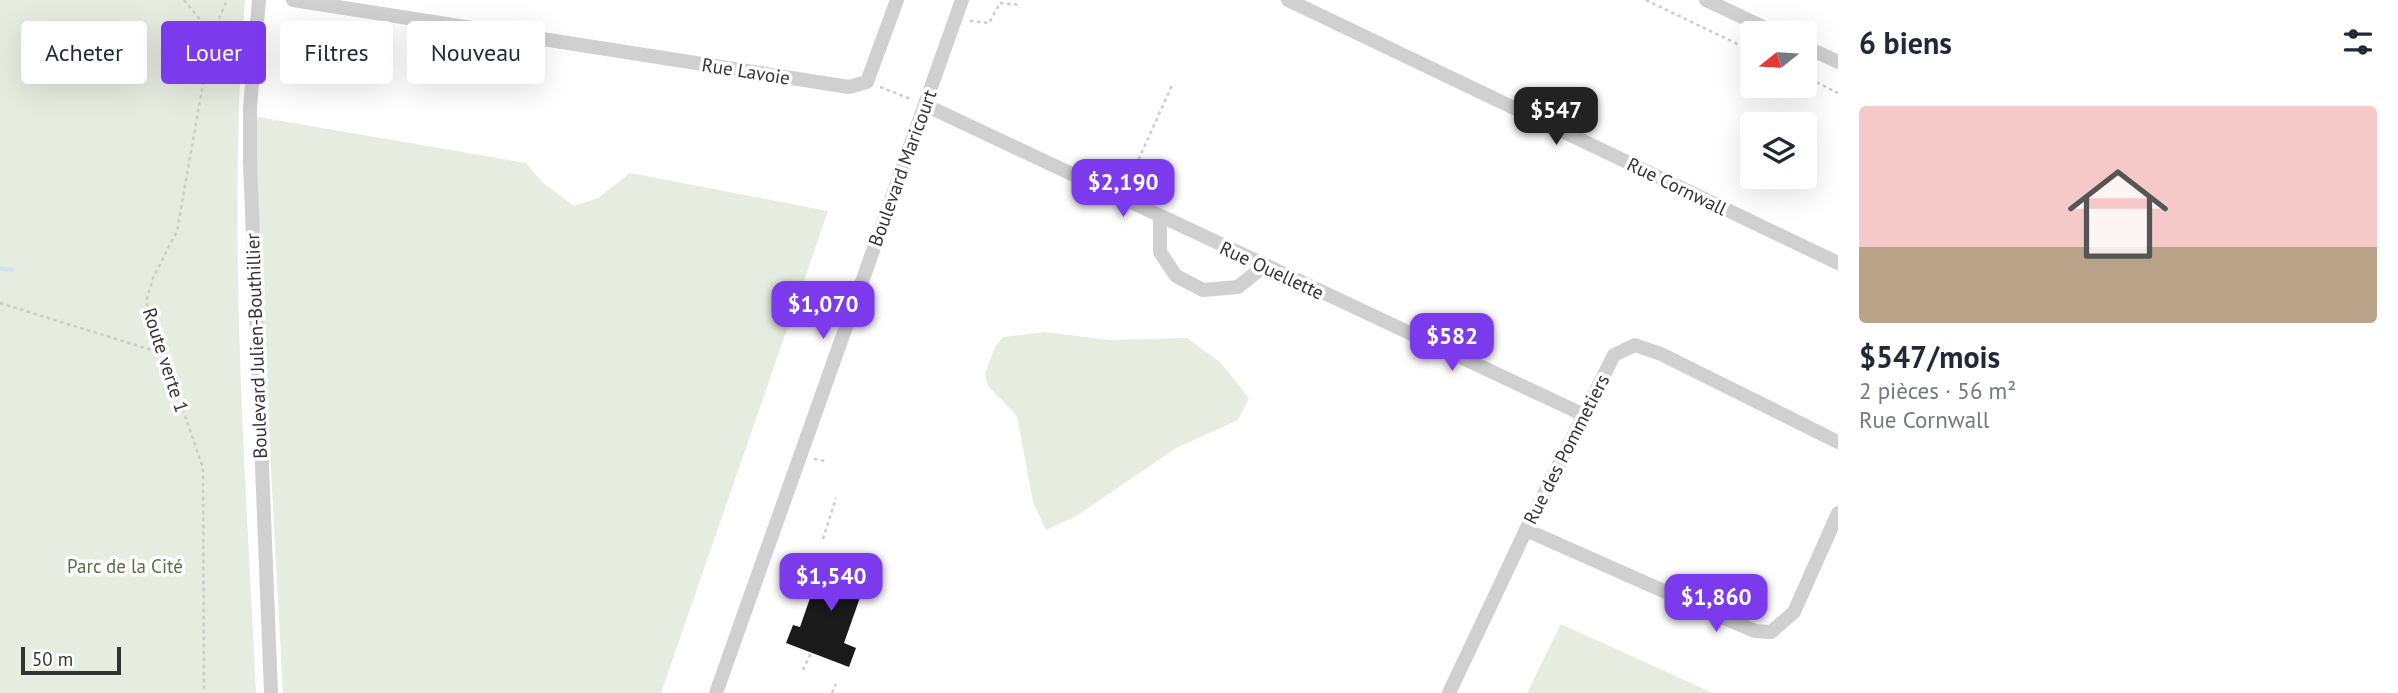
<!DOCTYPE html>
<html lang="fr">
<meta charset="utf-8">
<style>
:root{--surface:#fff;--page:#f2f2f3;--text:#1f2937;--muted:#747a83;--accent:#7c3aed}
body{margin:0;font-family:"PT Sans",sans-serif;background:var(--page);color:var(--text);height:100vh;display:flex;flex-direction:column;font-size:26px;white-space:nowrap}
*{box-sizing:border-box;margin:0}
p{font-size:23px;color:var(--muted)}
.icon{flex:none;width:38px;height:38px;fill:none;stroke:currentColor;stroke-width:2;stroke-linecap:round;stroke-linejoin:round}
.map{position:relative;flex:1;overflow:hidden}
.side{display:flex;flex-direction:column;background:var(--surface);width:560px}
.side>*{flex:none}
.hud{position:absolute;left:21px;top:21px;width:665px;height:63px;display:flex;gap:14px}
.needle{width:46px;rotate:252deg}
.controls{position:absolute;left:1740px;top:21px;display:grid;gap:14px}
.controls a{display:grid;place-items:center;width:77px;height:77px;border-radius:7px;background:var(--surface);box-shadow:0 7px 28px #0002;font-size:35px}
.scale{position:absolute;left:21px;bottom:18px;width:100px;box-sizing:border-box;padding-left:7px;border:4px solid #333;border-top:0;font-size:19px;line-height:24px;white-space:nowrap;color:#333;-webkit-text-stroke:5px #fff;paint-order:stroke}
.price{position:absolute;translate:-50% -60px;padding:0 16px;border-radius:14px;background:var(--accent);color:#fff;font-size:23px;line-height:46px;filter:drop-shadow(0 2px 4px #0008)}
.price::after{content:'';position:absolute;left:50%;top:42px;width:21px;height:16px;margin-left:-10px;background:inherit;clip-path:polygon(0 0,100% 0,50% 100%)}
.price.active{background:#222;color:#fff}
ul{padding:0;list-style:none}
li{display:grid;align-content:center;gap:14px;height:371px;padding:0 21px}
li span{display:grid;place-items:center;height:217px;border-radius:7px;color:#555}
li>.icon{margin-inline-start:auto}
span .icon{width:126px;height:126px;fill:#fffc;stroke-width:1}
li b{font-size:30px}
h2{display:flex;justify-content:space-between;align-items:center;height:84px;padding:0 21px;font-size:30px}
.tag{padding:0 24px;border-radius:7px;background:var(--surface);box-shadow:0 7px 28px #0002;font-size:24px;line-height:63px}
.tag.active{background:var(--accent);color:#fff}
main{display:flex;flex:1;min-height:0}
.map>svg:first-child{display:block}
.green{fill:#e6ecdf}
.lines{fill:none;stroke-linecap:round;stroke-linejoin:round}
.stream{stroke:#cfe2ee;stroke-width:4.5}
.building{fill:#1a1a1a}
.path{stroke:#cdcdcd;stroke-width:2.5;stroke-dasharray:3.5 3.5;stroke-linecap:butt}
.minor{stroke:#d0d0d0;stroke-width:14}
.labels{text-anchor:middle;stroke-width:7;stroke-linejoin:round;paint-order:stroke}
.street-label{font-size:19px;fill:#333;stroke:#fff}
.park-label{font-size:19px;fill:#56703f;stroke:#fff}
</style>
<main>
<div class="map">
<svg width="1838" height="693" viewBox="0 0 1838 693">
<rect width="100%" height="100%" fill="#fff"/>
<g class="green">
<path d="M0,0h245c-18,231 0,463 11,693h-256z"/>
<path d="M252,116l274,47 17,20 31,23 24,-8 32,-25 198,38 -167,482h-378z"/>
<path d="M1045,332l65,8 77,-2 33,24 29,36 -11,22 -62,28 -98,67 -32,15 -13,-28 -16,-86 -29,-30 -3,-12 10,-27 8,-10z"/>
<path d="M1561,624l152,69h-186z"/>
</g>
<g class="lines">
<path class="stream" d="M0,268l12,2"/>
</g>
<path class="building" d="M824,558l45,14 -25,71 12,5 -7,19 -63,-24 7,-18 7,2z"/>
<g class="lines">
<g class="path">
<path d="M184,0l23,28 4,10 -34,193 -24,47 -7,24 57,166 1,225"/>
<path d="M1646,0l106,51"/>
<path d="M970,21l19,2 11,-20 21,2"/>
<path d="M211,38l16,-38"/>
<path d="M208,53l35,1"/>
<path d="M1804,76l34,17"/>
<path d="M880,87l33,13"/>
<path d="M1127,185l46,-102"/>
<path d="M0,303l161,50"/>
<path d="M814,459l11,2"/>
<path d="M823,539l13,-41"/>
<path d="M858,569l7,-14"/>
<path d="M803,670l8,-17"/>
<path d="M832,693l4,-9"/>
</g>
<g class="minor">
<path d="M259,0l-9,108v54l21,531"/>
<path d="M293,0l556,87 18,-5 30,-82"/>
<path d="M1288,0l550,263"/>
<path d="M1706,0l70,33"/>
<path d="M1804,46l34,16"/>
<path d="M925,105l657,309"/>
<path d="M1160,217v35l16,24 27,14 35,-3 26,-21"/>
<path d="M1526,530l203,90 26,11 16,1 23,-20 44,-99"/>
<path d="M716,693l246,-693"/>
<path d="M1449,693l77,-163 88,-175 21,-10 26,9 177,88"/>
</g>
</g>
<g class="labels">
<g class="street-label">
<text transform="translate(746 71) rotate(9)" y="7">Rue Lavoie</text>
<text transform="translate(902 168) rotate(-70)" y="7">Boulevard Maricourt</text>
<text transform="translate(1677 186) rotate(26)" y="7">Rue Cornwall</text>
<text transform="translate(1272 270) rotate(25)" y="7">Rue Ouellette</text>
<text transform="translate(256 346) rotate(-92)" y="7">Boulevard Julien-Bouthillier</text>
<text transform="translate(166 360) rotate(72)" y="7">Route verte 1</text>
<text transform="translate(1566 449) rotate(-63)" y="7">Rue des Pommetiers</text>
</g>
<g class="park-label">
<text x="125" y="573">Parc de la Cité</text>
</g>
</g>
</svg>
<div class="controls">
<a><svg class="needle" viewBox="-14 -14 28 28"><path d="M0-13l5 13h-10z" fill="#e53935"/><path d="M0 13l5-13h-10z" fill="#747a83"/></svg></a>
<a><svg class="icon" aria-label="layers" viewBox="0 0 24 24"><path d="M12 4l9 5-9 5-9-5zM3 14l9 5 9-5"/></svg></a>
</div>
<div class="scale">50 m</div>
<b class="price active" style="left:1556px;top:147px">$547</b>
<b class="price" style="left:1123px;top:219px">$2,190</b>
<b class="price" style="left:823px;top:341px">$1,070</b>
<b class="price" style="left:1452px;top:373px">$582</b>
<b class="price" style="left:831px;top:613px">$1,540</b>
<b class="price" style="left:1716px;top:634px">$1,860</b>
<div class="hud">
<a class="tag">Acheter</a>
<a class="tag active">Louer</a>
<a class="tag">Filtres</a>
<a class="tag">Nouveau</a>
</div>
</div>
<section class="side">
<h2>6 biens<svg class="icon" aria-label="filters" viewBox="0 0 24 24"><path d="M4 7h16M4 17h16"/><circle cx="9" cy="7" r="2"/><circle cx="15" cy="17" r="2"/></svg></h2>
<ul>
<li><span style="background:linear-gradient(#f6c9c9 65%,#b9a48a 0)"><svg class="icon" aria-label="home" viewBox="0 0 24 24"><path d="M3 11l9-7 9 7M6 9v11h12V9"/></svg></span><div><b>$547/mois</b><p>2 pièces · 56 m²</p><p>Rue Cornwall</p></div></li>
</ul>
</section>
</main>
